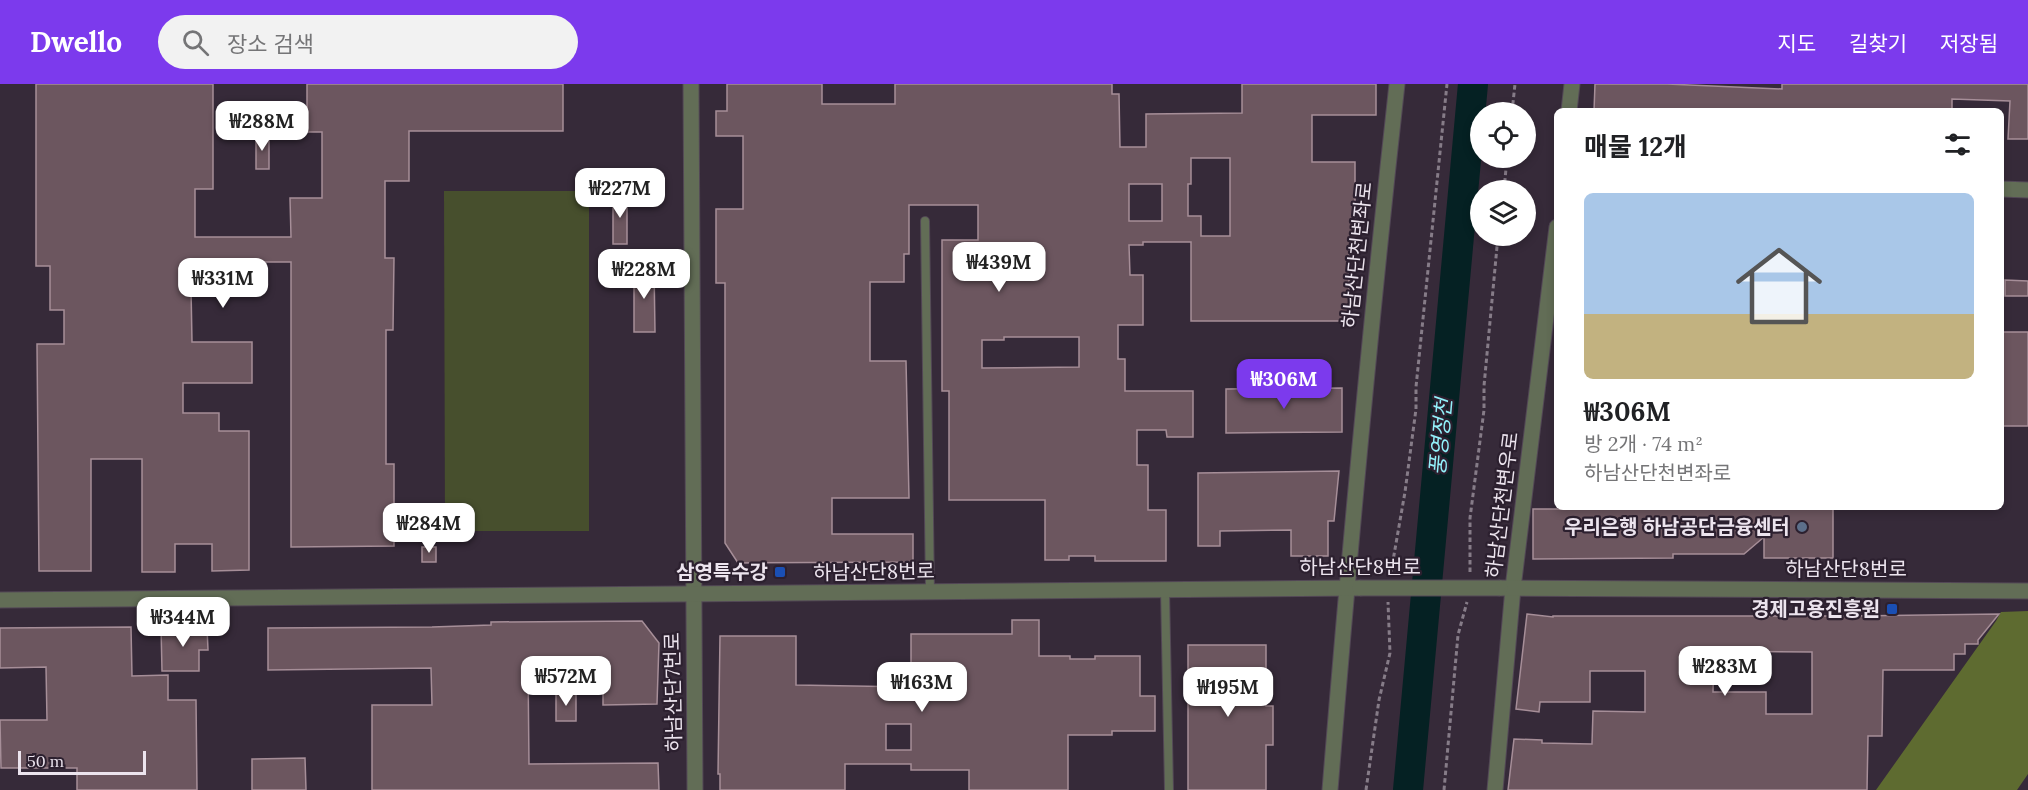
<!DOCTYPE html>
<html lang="ko">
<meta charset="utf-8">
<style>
:root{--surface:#fff;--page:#f2f2f2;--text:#202124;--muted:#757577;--line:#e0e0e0;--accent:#7c3aed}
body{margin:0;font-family:Lora,"Noto Sans KR",serif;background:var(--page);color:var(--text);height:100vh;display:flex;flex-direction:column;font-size:22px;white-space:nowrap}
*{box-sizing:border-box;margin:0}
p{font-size:20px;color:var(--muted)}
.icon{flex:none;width:33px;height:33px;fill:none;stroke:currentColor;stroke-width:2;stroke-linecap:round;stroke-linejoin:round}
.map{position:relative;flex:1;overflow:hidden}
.sheet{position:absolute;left:1554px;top:24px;width:450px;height:402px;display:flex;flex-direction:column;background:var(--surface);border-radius:9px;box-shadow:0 3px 9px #0003}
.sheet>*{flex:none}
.fabs{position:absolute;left:1470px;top:18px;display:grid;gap:12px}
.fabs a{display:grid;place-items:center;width:66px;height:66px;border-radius:50%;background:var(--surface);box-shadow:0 3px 9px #0003;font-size:30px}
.scale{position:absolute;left:18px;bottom:15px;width:128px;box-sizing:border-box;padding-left:6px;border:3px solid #ece4ee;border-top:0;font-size:16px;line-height:21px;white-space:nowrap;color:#ece4ee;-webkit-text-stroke:4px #2c202f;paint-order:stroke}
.price{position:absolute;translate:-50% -51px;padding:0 14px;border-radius:12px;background:#fff;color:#222;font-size:20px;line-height:39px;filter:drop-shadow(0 2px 3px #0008)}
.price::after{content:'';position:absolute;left:50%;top:36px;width:18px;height:14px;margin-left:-9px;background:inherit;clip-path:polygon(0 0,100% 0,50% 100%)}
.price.current{background:var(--accent);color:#fff}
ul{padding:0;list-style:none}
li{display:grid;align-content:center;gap:12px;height:318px;padding:0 30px}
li+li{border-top:2px solid var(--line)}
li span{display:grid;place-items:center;height:186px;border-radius:9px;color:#555}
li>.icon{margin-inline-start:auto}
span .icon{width:108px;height:108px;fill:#fffc;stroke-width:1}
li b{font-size:26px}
h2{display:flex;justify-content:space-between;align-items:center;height:72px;padding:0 30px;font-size:26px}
header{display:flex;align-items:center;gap:36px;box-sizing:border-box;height:84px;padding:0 30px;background:var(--accent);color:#fff}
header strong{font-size:28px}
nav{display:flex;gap:33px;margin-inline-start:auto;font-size:21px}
.search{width:420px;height:54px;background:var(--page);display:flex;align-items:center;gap:15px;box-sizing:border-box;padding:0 21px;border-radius:33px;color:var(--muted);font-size:22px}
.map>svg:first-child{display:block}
.green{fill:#474f2d}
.forest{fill:#5e6b30}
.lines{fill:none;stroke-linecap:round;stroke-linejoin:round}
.river{stroke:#052123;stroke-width:30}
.building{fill:#6c565f;stroke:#a68e98;stroke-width:1.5;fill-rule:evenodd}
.service-casing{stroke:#534856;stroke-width:10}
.minor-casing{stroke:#534856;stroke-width:17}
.tertiary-casing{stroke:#534856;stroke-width:17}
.path{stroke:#867c88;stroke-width:3;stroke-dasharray:4.5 3;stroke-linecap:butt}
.service{stroke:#626d56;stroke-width:8}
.minor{stroke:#626d56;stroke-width:15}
.tertiary{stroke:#626d56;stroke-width:15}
.tertiary-bridge-casing{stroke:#534856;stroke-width:17;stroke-linecap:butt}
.tertiary-bridge{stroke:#626d56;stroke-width:15}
.service-dot{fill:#5c6f8a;stroke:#2c202f;stroke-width:2}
.transit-dot{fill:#1a4fb4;stroke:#2c202f;stroke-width:2}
.labels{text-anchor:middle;stroke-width:4.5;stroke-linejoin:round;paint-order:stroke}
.street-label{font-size:20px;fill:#ece4ee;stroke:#2c202f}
.poi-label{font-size:20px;font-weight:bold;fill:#ece4ee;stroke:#2c202f;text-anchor:end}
.water-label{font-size:21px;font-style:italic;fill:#93f2fb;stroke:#2c202f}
</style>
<header>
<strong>Dwello</strong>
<div class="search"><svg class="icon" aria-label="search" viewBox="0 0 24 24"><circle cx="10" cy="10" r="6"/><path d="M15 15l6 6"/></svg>장소 검색</div>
<nav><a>지도</a><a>길찾기</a><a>저장됨</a></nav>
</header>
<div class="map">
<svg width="2028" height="706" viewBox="0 0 2028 706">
<rect width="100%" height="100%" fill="#362a39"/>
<path class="green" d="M444,107h145v340h-144z"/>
<path class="forest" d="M2028,527v163l-11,16h-141l120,-169 5,-9z"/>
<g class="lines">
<path class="river" d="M1408,706l65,-706"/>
</g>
<g class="building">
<path d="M36,0h177v105h-18v48h96l-1,-39h32v-66h-15v-48h256v47h-154v50h-24v77h9l-1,72h-7v134h8v82l-103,1v-285h-42v4h-7v21l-51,1 1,54h60v41h-69v30h36v18h30v139l-37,1v-27h-37v28h-33v-113h-51v112h-52l-2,-227h27v-34h-14v-44h-14z"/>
<path d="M727,0h95v20h73v-20h217v10h7l1,53h26v-33l96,-1v-29h134v31h-64v47h43v62h3v23h-9v74h-158v-79h-48v3h-14l1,30h13v50h-25v34h7v32h68v46h-26l-1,-7h-29v35h11v45h18v51h-71v-5h-26v4h-24v-60h-96v-109h-7v-151h36v-35h-69v49h-5v28h-34v79h36l3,137h-77v36h81v28l-175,1 -13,-20v-260h-9v-74h27v-73h-27v-25h11zM1191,74h39v78h-29v-20h-13v-32h3zM1129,100h33v37h-33zM1004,253h75v30l-97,1v-28h22z"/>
<path d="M1595,0h72l115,5v-5h246v55h-20l2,-38 -58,-2v12h-358z"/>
<rect x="256" y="52" width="13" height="33"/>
<rect x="613" y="110" width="14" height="50"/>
<path d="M634,183h20l1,65h-21z"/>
<path d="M2005,196l23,1v15h-23z"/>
<rect x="2001" y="248" width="27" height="94"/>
<path d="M1342,304v44l-116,1v-44z"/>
<path d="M1339,387l-5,50h-6v35h-37v-26l-71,1v15h-22v-73z"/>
<path d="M1629,423h204v51h-69v-21l-20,17h-71v4l-140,1v-50h96z"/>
<rect x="422" y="463" width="14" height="15"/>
<path d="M1527,530l26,3v-1h299l147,-2 -21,26v4h-13v10h-11v16h-71l-1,66h-14l-1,54h-359l6,-51 28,1v3l50,1 1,-33 52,1v-41h-55v31h-50l-1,10 -23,-3zM1714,567l98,1v62h-46v-22h-53z"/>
<path d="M1012,536h27v36h31v3h25v-3h45v40h15v35h-43v4h-44v55h-99v-20h-58v-6h-66v26h-125v-16h-2l2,-138h76v49l115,2v-53h101zM886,640h25v26h-25z"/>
<path d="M642,537l17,22 -2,61 -54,1v-41h-75l1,100 129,-1 1,27h-287v-85h60l-1,-37 -163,2v-42l164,-1 59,-2v-3z"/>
<path d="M131,543l1,49 36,-1v25h28l1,90h-120v-22h-76l-1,-48h47l-1,-53 -46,1v-40z"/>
<path d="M161,543h46l1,23h-9v21h-37z"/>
<path d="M1188,561h78v61h7v39h-7v45h-78z"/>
<rect x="556" y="608" width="20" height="29"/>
<path d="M305,674l1,32h-54v-31z"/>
</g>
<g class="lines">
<g class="service-casing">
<g id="service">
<path d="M925,137l5,371"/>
<path d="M1165,506l4,200"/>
</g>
</g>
<g class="minor-casing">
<g id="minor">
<path d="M691,0l4,706"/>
<path d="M1569,27l3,-27"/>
<path d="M2001,105l27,1"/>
<path d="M1330,706c19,-236 41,-471 67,-706"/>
<path d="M1495,706l18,-202 44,-361"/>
</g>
</g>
<g class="tertiary-casing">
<g id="tertiary">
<path d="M1500,504l528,3"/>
<path d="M0,516l1360,-12"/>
</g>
</g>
<g class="path">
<path d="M1512,28l3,-28"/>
<path d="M1504,106l3,-32"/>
<path d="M1391,488l14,-80 11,-83v-22l31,-303"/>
<path d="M1470,488v-54l14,-108v-24l14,-150"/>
<path d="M1366,706l13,-90 11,-47 -2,-51"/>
<path d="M1444,706l14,-155 9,-33"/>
</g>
<use href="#service" class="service"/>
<use href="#minor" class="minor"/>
<use href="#tertiary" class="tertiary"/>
<g class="tertiary-bridge-casing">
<path id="tertiary-bridge" d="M1360,504h140"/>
</g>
<use href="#tertiary-bridge" class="tertiary-bridge"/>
</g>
<circle class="service-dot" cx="1802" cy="443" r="6"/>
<g class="transit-dot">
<rect x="774" y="482" width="12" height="12" rx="3"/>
<rect x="1886" y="519" width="12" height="12" rx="3"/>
</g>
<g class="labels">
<g class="street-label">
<text transform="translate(1357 171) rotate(-84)" y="7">하남산단천변좌로</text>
<text transform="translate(1502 421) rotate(-83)" y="7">하남산단천변우로</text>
<text x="1360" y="490">하남산단8번로</text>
<text x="1846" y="492">하남산단8번로</text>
<text transform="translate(874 488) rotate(-1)" y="7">하남산단8번로</text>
<text transform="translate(673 608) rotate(-91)" y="7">하남산단7번로</text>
</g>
<g class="poi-label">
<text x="1790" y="450">우리은행 하남공단금융센터</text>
<text x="768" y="495">삼영특수강</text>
<text x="1880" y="532">경제고용진흥원</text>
</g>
<g class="water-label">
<text transform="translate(1441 353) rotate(-85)" y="7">풍영정천</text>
</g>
</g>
</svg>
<div class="fabs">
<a><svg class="icon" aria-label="locate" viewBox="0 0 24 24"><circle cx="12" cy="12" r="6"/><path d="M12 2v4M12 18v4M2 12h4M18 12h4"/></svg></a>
<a><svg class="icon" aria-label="layers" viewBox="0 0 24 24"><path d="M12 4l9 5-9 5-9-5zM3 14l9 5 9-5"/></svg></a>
</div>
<div class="scale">50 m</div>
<b class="price" style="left:262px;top:68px">₩288M</b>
<b class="price" style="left:620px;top:135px">₩227M</b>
<b class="price" style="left:999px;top:209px">₩439M</b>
<b class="price" style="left:644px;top:216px">₩228M</b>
<b class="price" style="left:223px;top:225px">₩331M</b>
<b class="price current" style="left:1284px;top:326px">₩306M</b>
<b class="price" style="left:429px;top:470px">₩284M</b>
<b class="price" style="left:183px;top:564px">₩344M</b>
<b class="price" style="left:1725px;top:613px">₩283M</b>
<b class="price" style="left:566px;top:623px">₩572M</b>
<b class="price" style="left:922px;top:629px">₩163M</b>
<b class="price" style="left:1228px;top:634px">₩195M</b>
<section class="sheet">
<h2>매물 12개<svg class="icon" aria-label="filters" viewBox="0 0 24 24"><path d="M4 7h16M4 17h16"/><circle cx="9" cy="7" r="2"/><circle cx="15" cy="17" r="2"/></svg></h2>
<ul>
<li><span style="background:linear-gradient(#a9c7e8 65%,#c2b280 0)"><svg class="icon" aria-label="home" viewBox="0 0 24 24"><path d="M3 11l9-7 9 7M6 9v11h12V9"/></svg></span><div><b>₩306M</b><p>방 2개 · 74 m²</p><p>하남산단천변좌로</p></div></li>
</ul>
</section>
</div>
